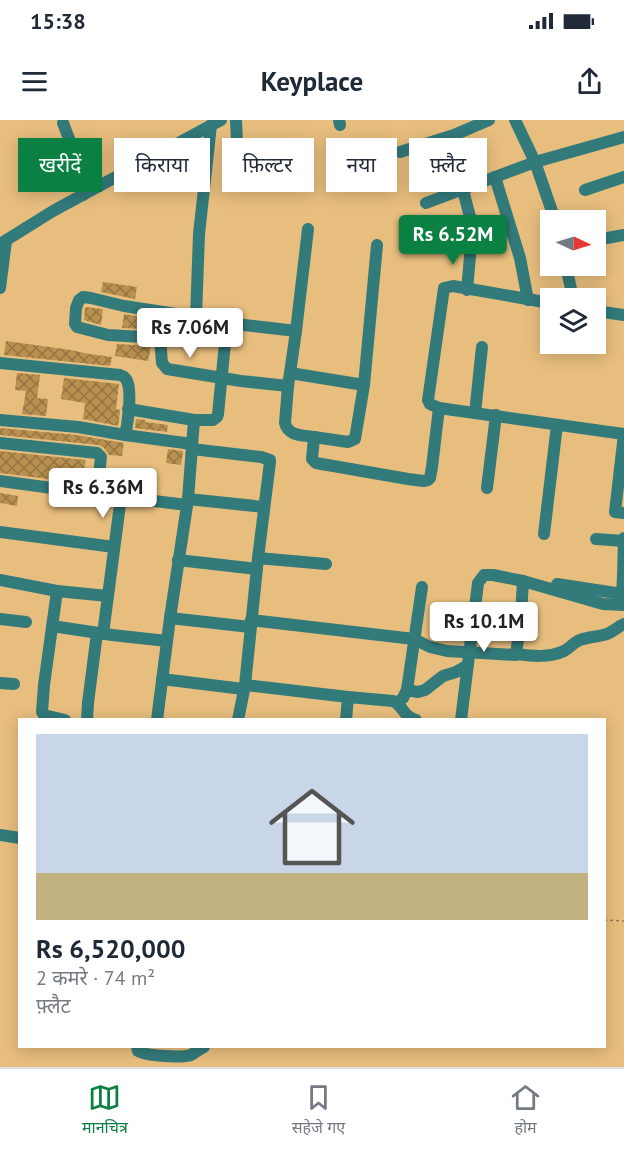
<!DOCTYPE html>
<html lang="hi">
<meta charset="utf-8">
<style>
:root{--surface:#fff;--page:#f2f2f3;--text:#1f2937;--muted:#747a83;--line:#e0e1e3;--accent:#0b8043}
body{margin:0;font-family:"PT Sans","Noto Sans Devanagari",sans-serif;background:var(--page);color:var(--text);height:100vh;display:flex;flex-direction:column;font-size:22px;white-space:nowrap}
*{box-sizing:border-box;margin:0}
p{font-size:20px;color:var(--muted)}
.icon{flex:none;width:33px;height:33px;fill:none;stroke:currentColor;stroke-width:2;stroke-linecap:round;stroke-linejoin:round}
.map{position:relative;flex:1;overflow:hidden}
.side{position:absolute;left:18px;top:598px;width:588px;height:330px;display:flex;flex-direction:column;background:var(--surface);border-radius:0px;box-shadow:0 3px 15px #0003}
.side>*{flex:none}
.guide{position:absolute;left:18px;top:18px;width:588px;height:54px;display:flex;gap:12px}
.needle{width:39px;rotate:94deg}
.tools{position:absolute;left:540px;top:90px;display:grid;gap:12px}
.tools a{display:grid;place-items:center;width:66px;height:66px;border-radius:0px;background:var(--surface);box-shadow:0 3px 15px #0003;font-size:30px}
.price{position:absolute;translate:-50% -51px;padding:0 14px;border-radius:6px;background:#fff;color:#222;font-size:20px;line-height:39px;filter:drop-shadow(0 2px 3px #0008)}
.price::after{content:'';position:absolute;left:50%;top:36px;width:18px;height:14px;margin-left:-9px;background:inherit;clip-path:polygon(0 0,100% 0,50% 100%)}
.price.on{background:var(--accent);color:#fff}
ul{padding:0;list-style:none}
li{display:grid;align-content:center;gap:12px;height:318px;padding:0 18px}
li+li{border-top:2px solid var(--line)}
li span{display:grid;place-items:center;height:186px;border-radius:0px;color:#555}
li>.icon{margin-inline-start:auto}
span .icon{width:108px;height:108px;fill:#fffc;stroke-width:1}
li b{font-size:26px}
.tag{padding:0 21px;border-radius:0px;background:var(--surface);box-shadow:0 3px 15px #0003;font-size:21px;line-height:54px}
.tag.on{background:var(--accent);color:#fff}
.status{display:flex;justify-content:space-between;align-items:center;height:42px;padding:0 30px;background:var(--surface);direction:ltr}
.status svg{height:16px;fill:currentColor}
header{display:flex;justify-content:space-between;align-items:center;height:78px;padding:0 18px;background:var(--surface);font-size:27px;font-weight:700}
.menu{display:flex;justify-content:space-around;align-items:center;height:84px;border-top:2px solid var(--line);background:var(--surface);font-size:16px;color:var(--muted)}
.menu a{display:grid;justify-items:center;gap:3px}
.menu .on{color:var(--accent)}
.map>svg:first-child{display:block}
.building{fill:url(#building-cross-hatch)}
.lines{fill:none;stroke-linecap:round;stroke-linejoin:round}
.path{stroke:#977849;stroke-width:1.5;stroke-dasharray:3 3;stroke-linecap:butt}
.minor{stroke:#337a7b;stroke-width:12}
</style>
<div class="status"><b>15:38</b><svg viewBox="0 0 49 12"><path d="M0 12V9h3v3zM5 12V6h3v6zM10 12V3h3v9zM15 12V0h3v12zM26 1h20v11H26zM47 4h2v5h-2z"/></svg></div>
<header><svg class="icon" aria-label="menu" viewBox="0 0 24 24"><path d="M4 6h16M4 12h16M4 18h16"/></svg>Keyplace<svg class="icon" aria-label="share" viewBox="0 0 24 24"><path d="M12 15V3M7 8l5-5 5 5M5 13v7h14v-7"/></svg></header>
<div class="map">
<svg width="624" height="947" viewBox="0 0 624 947">
<defs>
<pattern id="building-cross-hatch" width="8" height="8" patternUnits="userSpaceOnUse" patternTransform="scale(1.5)"><rect width="8" height="8" fill="#b89050"/><path d="M0 0l8 8M0 8l8-8" fill="none" stroke="#967540"/></pattern>
</defs>
<rect width="100%" height="100%" fill="#e8be7e"/>
<g class="building">
<path d="M103,162l34,5 -2,12 -34,-7z"/>
<path d="M85,187l18,2 -2,16 -17,-5z"/>
<path d="M124,194l22,4 -1,11 -23,-1z"/>
<path d="M6,221l65,9 18,4 23,3 -2,9 -106,-11z"/>
<path d="M117,224l34,2 -3,15 -33,-5z"/>
<path d="M17,253l23,2 -3,23 11,1 -2,17 -24,-2 4,-23 -11,-1z"/>
<path d="M64,258l55,6 -3,25 4,1v2l-2,14 -35,-7 2,-16 -24,-4z"/>
<path d="M136,299l9,1v2l23,3 -1,7 -32,-4z"/>
<path d="M0,308l77,7 47,8 -2,13 -13,-1 -6,-8 -5,-2 -98,-10z"/>
<path d="M168,329l15,2 -2,14 -15,-2z"/>
<path d="M0,331l86,9 -3,13h-1l-1,10 -81,-10z"/>
<path d="M107,354l49,8 -1,11 -49,-8z"/>
<path d="M0,373l18,3 -1,10 -17,-3z"/>
</g>
<g class="lines">
<path class="path" d="M604,800l20,1"/>
<g class="minor">
<path d="M236,0l2,45"/>
<path d="M339,0l1,5"/>
<path d="M515,0l20,42 89,-25"/>
<path d="M63,3c11,26 15,45 20,72"/>
<path d="M400,32l54,-17 35,-15"/>
<path d="M495,57l25,81 8,42"/>
<path d="M463,70l12,46"/>
<path d="M585,70l39,-13"/>
<path d="M426,83l109,-41 20,58"/>
<path d="M596,120l28,-5"/>
<path d="M0,124l53,-33 168,-91"/>
<path d="M566,146l7,32"/>
<path d="M0,168l6,-47"/>
<path d="M467,170l4,-45"/>
<path d="M550,183l-97,-17 -9,2 -16,112 2,4 9,4 185,26"/>
<path d="M596,191l28,4"/>
<path d="M164,193l-4,25 -52,-3 -31,-8 -2,-3 1,-16 3,-8 4,-3 8,1 33,8 72,11"/>
<path d="M227,203l69,8 -6,42"/>
<path d="M296,211l12,-102"/>
<path d="M160,218l2,25 5,6 74,12 47,5 -3,37c3,13 17,12 29,14l-2,22 4,4 92,16 15,2 5,-1 2,-2 2,-11 7,-59"/>
<path d="M0,243l120,12c4,2 5,1 7,6 5,10 1,42 -2,54l-47,-8 -78,-7"/>
<path d="M364,265l13,-140"/>
<path d="M288,266l2,-13 74,12 -9,54 -7,3 -34,-5"/>
<path d="M128,289l66,11"/>
<path d="M475,293l7,-66"/>
<path d="M624,314l-9,78 9,1"/>
<path d="M125,315l67,9"/>
<path d="M0,323l97,10 4,4 -4,35"/>
<path d="M192,329l69,8 9,3v2l-12,96"/>
<path d="M0,361l74,10 23,1 24,5"/>
<path d="M487,368l9,-73"/>
<path d="M188,379l76,8"/>
<path d="M0,412l114,15"/>
<path d="M544,414l13,-109"/>
<path d="M596,419l28,2"/>
<path d="M178,440l79,9"/>
<path d="M623,456l1,-38"/>
<path d="M0,460l57,11 -13,94 -2,27 2,3 21,5"/>
<path d="M557,464l65,10 1,-18h1"/>
<path d="M57,471l51,5"/>
<path d="M170,498l80,9"/>
<path d="M0,499l26,3"/>
<path d="M251,500l163,19 16,8 17,4 69,4 5,-40 2,-34"/>
<path d="M52,506l60,9 55,6"/>
<path d="M103,514l18,-137 66,8"/>
<path d="M516,534c16,2 33,4 48,-3 6,-3 10,-9 16,-11 8,-3 15,-3 23,-5 8,-1 14,-8 21,-11"/>
<path d="M162,559l81,10"/>
<path d="M0,563l14,1"/>
<path d="M245,565l103,12 -2,23"/>
<path d="M407,570l15,-103"/>
<path d="M348,577l45,4c11,5 9,15 23,19"/>
<path d="M397,583l6,-5 4,-8 11,2 7,-2 18,-14 13,-4 12,-7"/>
<path d="M87,600l1,-17 9,-70"/>
<path d="M157,600l13,-102 18,-119 6,-79h19l4,-3 1,-3 9,-91 -31,-6 3,-83 12,-109"/>
<path d="M238,600l7,-35 13,-127 68,6"/>
<path d="M461,600l17,-137 6,-8h9l30,6 80,23 21,1"/>
<path d="M0,715l20,3"/>
<path d="M137,927l1,4c8,5 44,7 53,4 4,-2 8,-6 13,-8"/>
</g>
</g>
</svg>
<div class="tools">
<a><svg class="needle" viewBox="-14 -14 28 28"><path d="M0-13l5 13h-10z" fill="#e53935"/><path d="M0 13l5-13h-10z" fill="#747a83"/></svg></a>
<a><svg class="icon" aria-label="layers" viewBox="0 0 24 24"><path d="M12 4l9 5-9 5-9-5zM3 14l9 5 9-5"/></svg></a>
</div>
<b class="price on" style="left:453px;top:146px">Rs 6.52M</b>
<b class="price" style="left:190px;top:239px">Rs 7.06M</b>
<b class="price" style="left:103px;top:399px">Rs 6.36M</b>
<b class="price" style="left:484px;top:533px">Rs 10.1M</b>
<div class="guide">
<a class="tag on">खरीदें</a>
<a class="tag">किराया</a>
<a class="tag">फ़िल्टर</a>
<a class="tag">नया</a>
<a class="tag">फ़्लैट</a>
</div>
<section class="side">
<ul>
<li><span style="background:linear-gradient(#c9d6e8 75%,#c2b280 0)"><svg class="icon" aria-label="home" viewBox="0 0 24 24"><path d="M3 11l9-7 9 7M6 9v11h12V9"/></svg></span><div><b>Rs 6,520,000</b><p>2 कमरे · 74 m²</p><p>फ़्लैट</p></div></li>
</ul>
</section>
</div>
<nav class="menu">
<a class="on"><svg class="icon" aria-label="map" viewBox="0 0 24 24"><path d="M3 6l6-2 6 2 6-2v14l-6 2-6-2-6 2zM9 4v14M15 6v14"/></svg>मानचित्र</a>
<a><svg class="icon" aria-label="saved" viewBox="0 0 24 24"><path d="M7 4h10v16l-5-4-5 4z"/></svg>सहेजे गए</a>
<a><svg class="icon" aria-label="home" viewBox="0 0 24 24"><path d="M3 11l9-7 9 7M6 9v11h12V9"/></svg>होम</a>
</nav>
